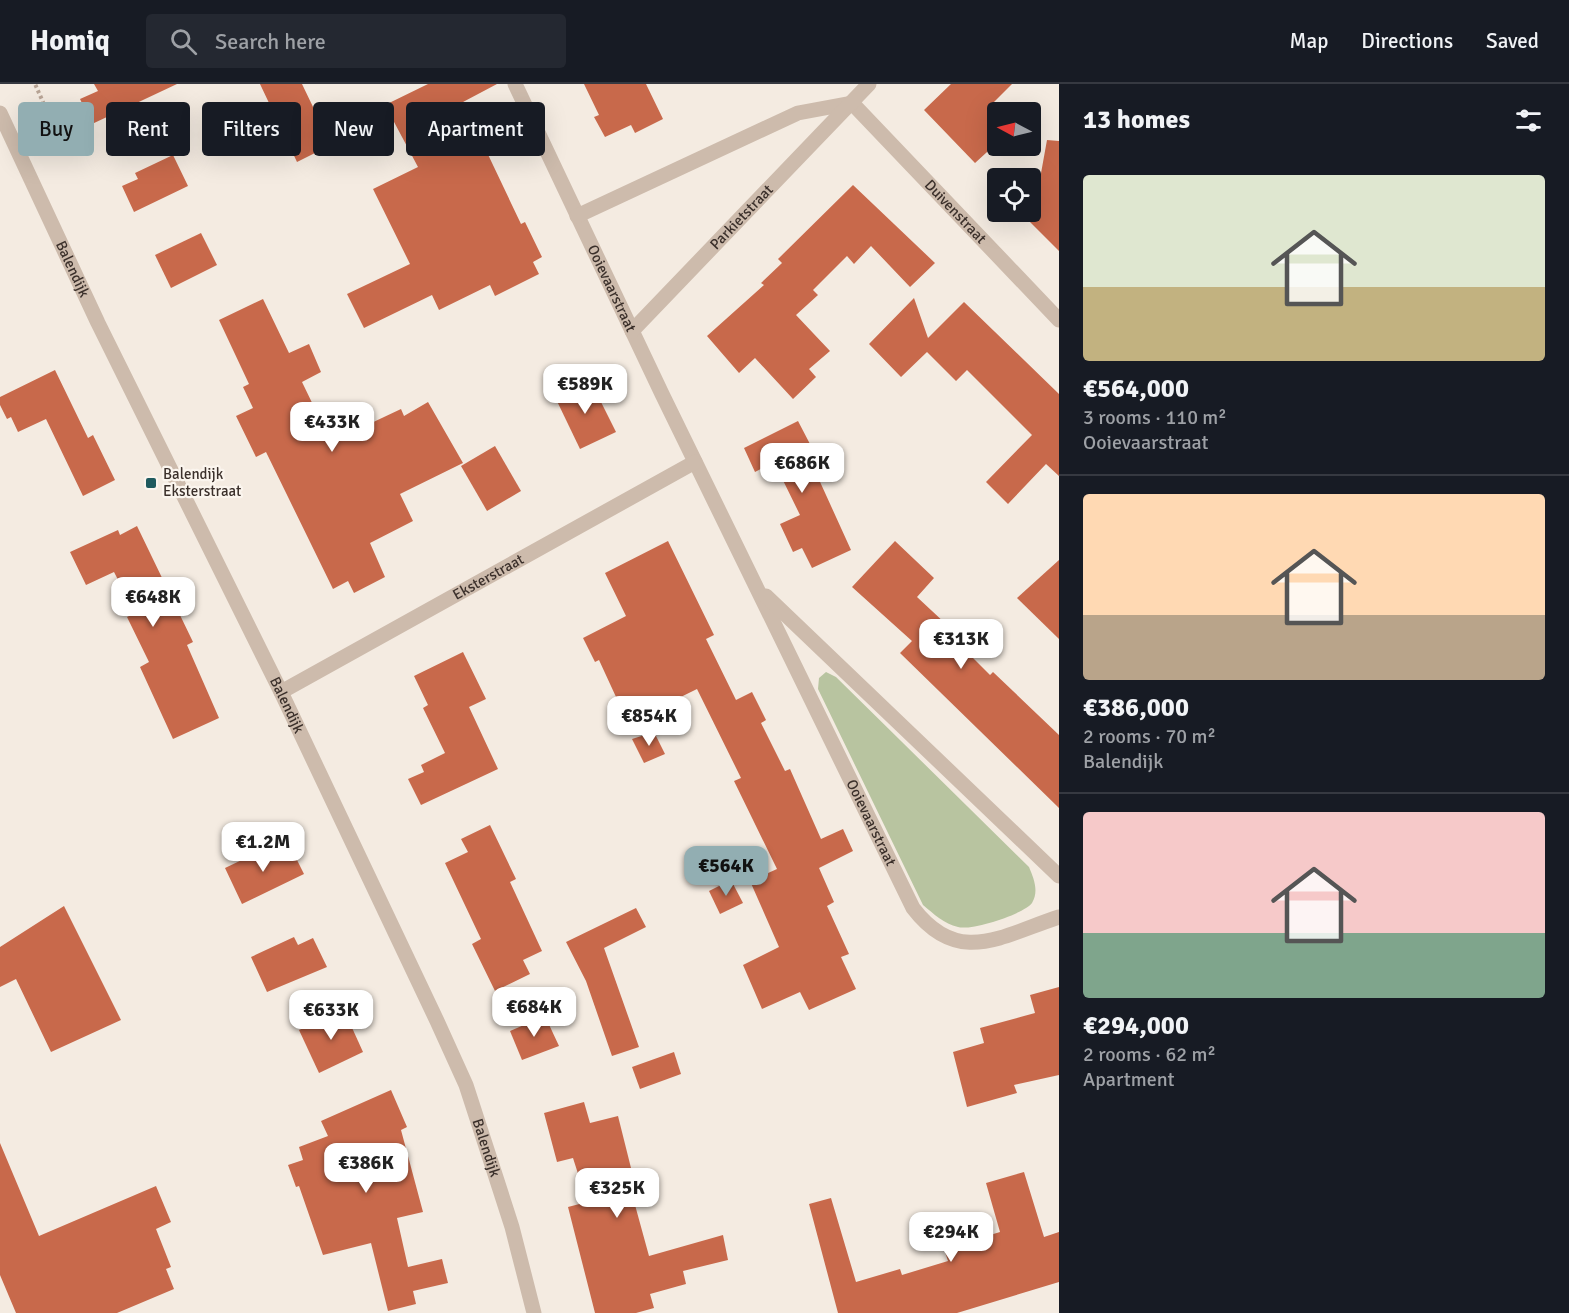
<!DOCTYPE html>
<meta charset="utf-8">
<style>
:root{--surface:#171b24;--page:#242831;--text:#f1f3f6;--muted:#9ea1a6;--line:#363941;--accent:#92aeb2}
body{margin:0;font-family:Signika,sans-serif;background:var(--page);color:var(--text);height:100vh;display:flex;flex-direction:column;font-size:22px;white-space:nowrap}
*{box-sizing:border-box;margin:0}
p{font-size:20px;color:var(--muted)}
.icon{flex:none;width:33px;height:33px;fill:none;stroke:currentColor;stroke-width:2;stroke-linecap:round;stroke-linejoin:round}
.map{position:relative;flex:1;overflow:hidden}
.details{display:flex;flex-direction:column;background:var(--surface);width:510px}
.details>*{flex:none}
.hud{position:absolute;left:18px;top:18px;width:570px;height:54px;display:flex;gap:12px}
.needle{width:39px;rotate:277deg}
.controls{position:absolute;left:987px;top:18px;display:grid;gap:12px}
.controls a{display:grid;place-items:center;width:54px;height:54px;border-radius:6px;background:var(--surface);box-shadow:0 6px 24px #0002;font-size:30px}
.price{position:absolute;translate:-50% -51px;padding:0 14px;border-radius:12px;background:#fff;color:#222;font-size:20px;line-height:39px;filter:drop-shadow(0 2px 3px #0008)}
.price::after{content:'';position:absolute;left:50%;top:36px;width:18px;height:14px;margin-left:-9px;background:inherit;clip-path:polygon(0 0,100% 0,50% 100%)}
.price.active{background:var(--accent);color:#111}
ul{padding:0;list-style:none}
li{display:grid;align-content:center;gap:12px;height:318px;padding:0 24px}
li+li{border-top:2px solid var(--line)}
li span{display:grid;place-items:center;height:186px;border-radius:6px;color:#555}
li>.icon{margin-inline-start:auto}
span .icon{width:108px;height:108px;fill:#fffc;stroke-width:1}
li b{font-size:26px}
h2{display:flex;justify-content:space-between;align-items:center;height:72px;padding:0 24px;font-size:26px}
.chip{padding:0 21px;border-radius:6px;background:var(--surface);box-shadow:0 6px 24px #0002;font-size:21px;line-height:54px}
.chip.active{background:var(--accent);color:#111}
header{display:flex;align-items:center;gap:36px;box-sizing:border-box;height:84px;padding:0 30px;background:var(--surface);border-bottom:2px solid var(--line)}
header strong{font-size:28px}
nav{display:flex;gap:33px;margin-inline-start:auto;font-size:21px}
.search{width:420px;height:54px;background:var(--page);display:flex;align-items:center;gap:15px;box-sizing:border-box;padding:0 21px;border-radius:6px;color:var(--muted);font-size:22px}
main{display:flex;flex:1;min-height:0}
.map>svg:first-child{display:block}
.green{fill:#b8c4a0}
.building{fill:#c8694b}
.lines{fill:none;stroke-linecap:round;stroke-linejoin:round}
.path{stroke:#b9a596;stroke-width:4;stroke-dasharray:3 3;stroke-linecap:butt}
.minor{stroke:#cdbbac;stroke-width:15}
.poi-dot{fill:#1f5a5e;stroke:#fbf5ee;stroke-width:2}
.labels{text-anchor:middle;stroke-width:4.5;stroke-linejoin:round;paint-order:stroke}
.street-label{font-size:15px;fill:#3b302b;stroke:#fbf5ee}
.poi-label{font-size:15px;fill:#3b302b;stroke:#fbf5ee;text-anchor:start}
</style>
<header>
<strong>Homiq</strong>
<div class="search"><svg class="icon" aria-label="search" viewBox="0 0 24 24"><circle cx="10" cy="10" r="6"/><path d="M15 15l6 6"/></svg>Search here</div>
<nav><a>Map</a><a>Directions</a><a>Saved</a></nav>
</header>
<main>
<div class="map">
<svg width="1059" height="1229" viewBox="0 0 1059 1229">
<rect width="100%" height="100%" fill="#f4ebe1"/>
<path class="green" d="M826,588l10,5 193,190c5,12 10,24 3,36 -8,11 -61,28 -74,24 -14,-3 -24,-13 -35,-22l-105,-216 1,-11z"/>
<g class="building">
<path d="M94,0h83l-85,40 -12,-25 18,-8z"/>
<path d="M260,0h42l12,25 8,-4 13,26 -15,8 5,9 -28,14z"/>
<path d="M428,0h69l-34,18 58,122 4,-2 17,35 -9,5 6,12 -44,22 -5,-11 -51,25 -7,-15 -68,33 -17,-34 63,-30 -37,-75 45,-22 -33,-62z"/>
<path d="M584,0h62l17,35 -28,14 -4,-8 -26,12 -11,-20 5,-2z"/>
<path d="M951,0h61l-20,20 6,6v32l-23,21 -51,-53z"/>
<path d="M1047,56l12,1v110l-39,-39h14z"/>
<path d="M173,71l15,31 -54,26 -12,-26 16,-7 -3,-6z"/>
<path d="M853,101l82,78 -25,24 -39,-41 -17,18 -7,-8 -34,34 5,5 -22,20 34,36 -21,18 7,8 -23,22 -38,-41 -16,15 -32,-37 57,-51 -3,-2 21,-20 -4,-4z"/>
<path d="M201,149l16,32 -46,23 -16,-33z"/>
<path d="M914,214l14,40 36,-36 95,92v82l-13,-12 -38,40 -22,-22 46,-47 -65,-65 -11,11 -29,-29 -26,25 -32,-33z"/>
<path d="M263,215l26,54 20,-9 12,28 -19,10 29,60 70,-33 3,7 24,-14 35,61 -63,31 13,27 -43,22 15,34 -31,16 -6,-12 -15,8 -67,-137 -10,5 -20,-41 17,-8 -10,-21 6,-3 -30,-64z"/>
<path d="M55,286l33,68 5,-3 22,45 -32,16 -37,-77 -28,13 -7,-15 -4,2 -7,-14v-8z"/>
<path d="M590,296l26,52 -36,17 -25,-52z"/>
<path d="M798,337l25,48 -7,4 35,77 -39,18 -10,-20 -9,4 -13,-28 20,-9 -26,-53 -19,10 -11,-24z"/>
<path d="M495,362l26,45 -34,20 -26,-45z"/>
<path d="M137,442l56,116 -6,3 32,73 -46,21 -33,-72 9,-5 -22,-45 8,-4 -21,-41 -28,13 -16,-33 48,-22 2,5z"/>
<path d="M668,457l46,94 -8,4 30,61 16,-8 14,28 -5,3 24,48 5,-2 31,70 22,-10 10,22 -34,17 15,34 -7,4 22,48 -8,3 15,32 -47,21 -9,-18 -38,17 -19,-44 36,-18 -29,-66 27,-12 -43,-88 7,-3 -44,-89 -69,34 -29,-63 -4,2 -12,-24 43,-22 -21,-43z"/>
<path d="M895,457l39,37 -17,19 44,41 -4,4 33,33 3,-3 66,63v73l-159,-155 12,-12 -60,-54z"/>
<path d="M1059,476v79l-42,-41z"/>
<path d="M463,568l23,47 -17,8 29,62 -77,36 -13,-26 16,-7 -3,-7 24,-12 -22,-45 5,-3 -14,-29z"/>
<path d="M654,648l11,22 -21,9 -12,-24z"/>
<path d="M490,741l26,54 -6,3 32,69 -19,9 7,14 -35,17 -23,-47 9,-5 -36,-76 23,-11 -7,-13z"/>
<path d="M271,762l4,10 16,-8 13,26 -62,30 -17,-36z"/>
<path d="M731,796l12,23 -23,11 -11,-23z"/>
<path d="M64,822l57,114 -70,32 -35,-73 -16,8v-40z"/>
<path d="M636,824l10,19 -42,21 35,99 -27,9 -26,-75 -20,-39z"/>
<path d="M294,853l4,8 15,-7 14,29 -60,25 -16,-35z"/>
<path d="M1059,903v88l-45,10 3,8 -50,14 -14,-55 31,-9 -4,-15 55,-15 -5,-18z"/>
<path d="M344,926l19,42 -44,21 -20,-43z"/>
<path d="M545,932l14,30 -37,14 -12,-29z"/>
<path d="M674,968l7,22 -41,15 -8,-22z"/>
<path d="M391,1006l16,37 -6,3 22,82 -26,6 11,49 34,-8 6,24 -35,8 3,13 -28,7 -17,-68 -48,12 -24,-69 -3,1 -8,-22 15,-5 -4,-13 29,-11 -7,-15z"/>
<path d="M584,1018l6,21 28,-7 19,76 -5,2 17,62 74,-21 5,25 -45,11 3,13 -36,10 4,14 -18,5h-41l-27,-106 19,-5 -14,-44 -16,4 -13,-49z"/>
<path d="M0,1059l39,93 117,-50 15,36 -15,7 15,38 -5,2 8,20 -57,24h-101l-16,-38z"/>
<path d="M1024,1088l20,65 15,-5v50l-102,31h-119l-29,-109 22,-6 25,84 44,-13 2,6 46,-14 -4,-12 56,-17 -14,-49z"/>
</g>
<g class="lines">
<path class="path" d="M34,49l9,-31 -8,-18"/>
<g class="minor">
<path id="s1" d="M515,0l147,310 251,514c45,59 88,28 146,9"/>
<path id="s2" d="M852,19l207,217"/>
<path id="s3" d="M0,29l98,210 183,369 156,329 29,64 26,80 20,62 22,86"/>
<path d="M577,132l221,-103 54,-10"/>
<path id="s4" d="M632,247l237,-247"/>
<path d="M766,512l293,280"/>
<path id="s5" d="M281,608l414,-230"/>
</g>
</g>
<rect class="poi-dot" x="145" y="393" width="12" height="12" rx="3"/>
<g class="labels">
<g class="street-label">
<text dy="5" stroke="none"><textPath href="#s2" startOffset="150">Duivenstraat</textPath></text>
<text dy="5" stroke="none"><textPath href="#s4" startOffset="158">Parkietstraat</textPath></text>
<text dy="5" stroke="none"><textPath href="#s3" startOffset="172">Balendijk</textPath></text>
<text dy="5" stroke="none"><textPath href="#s1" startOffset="226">Ooievaarstraat</textPath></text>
<text dy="5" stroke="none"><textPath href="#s5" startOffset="237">Eksterstraat</textPath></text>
<text dy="5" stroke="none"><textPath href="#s3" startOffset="658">Balendijk</textPath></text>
<text dy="5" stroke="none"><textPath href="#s1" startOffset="820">Ooievaarstraat</textPath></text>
<text dy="5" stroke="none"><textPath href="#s3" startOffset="1144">Balendijk</textPath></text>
</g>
<g class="poi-label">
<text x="163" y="395">Balendijk<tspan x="163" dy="17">Eksterstraat</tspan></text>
</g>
</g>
</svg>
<div class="controls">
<a><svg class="needle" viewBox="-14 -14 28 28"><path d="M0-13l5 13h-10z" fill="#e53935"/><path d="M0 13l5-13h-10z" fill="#9ea1a6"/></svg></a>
<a><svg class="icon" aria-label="locate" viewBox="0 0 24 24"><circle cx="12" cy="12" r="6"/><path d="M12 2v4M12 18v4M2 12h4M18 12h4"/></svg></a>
</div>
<b class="price" style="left:585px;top:331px">€589K</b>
<b class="price" style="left:332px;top:369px">€433K</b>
<b class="price" style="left:802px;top:410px">€686K</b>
<b class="price" style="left:153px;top:544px">€648K</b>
<b class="price" style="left:961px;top:586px">€313K</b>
<b class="price" style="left:649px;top:663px">€854K</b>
<b class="price" style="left:263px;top:789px">€1.2M</b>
<b class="price active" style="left:726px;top:813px">€564K</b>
<b class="price" style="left:534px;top:954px">€684K</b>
<b class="price" style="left:331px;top:957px">€633K</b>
<b class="price" style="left:366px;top:1110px">€386K</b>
<b class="price" style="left:617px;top:1135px">€325K</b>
<b class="price" style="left:951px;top:1179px">€294K</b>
<div class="hud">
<a class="chip active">Buy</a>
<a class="chip">Rent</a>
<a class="chip">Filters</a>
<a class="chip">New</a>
<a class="chip">Apartment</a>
</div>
</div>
<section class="details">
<h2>13 homes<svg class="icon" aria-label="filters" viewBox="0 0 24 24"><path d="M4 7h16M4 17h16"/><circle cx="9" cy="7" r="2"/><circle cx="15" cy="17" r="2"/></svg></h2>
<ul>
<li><span style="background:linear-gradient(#dfe7d0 60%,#c2b280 0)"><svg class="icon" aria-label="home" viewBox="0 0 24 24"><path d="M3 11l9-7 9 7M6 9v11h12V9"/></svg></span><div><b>€564,000</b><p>3 rooms · 110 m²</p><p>Ooievaarstraat</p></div></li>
<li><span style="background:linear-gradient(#ffd9b3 65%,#b9a48a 0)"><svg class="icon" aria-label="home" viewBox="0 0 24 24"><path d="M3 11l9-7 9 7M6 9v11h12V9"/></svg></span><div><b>€386,000</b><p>2 rooms · 70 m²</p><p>Balendijk</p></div></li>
<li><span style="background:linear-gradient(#f6c9c9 65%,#7fa58c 0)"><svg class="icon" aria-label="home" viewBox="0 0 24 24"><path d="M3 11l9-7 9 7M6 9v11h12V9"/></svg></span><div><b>€294,000</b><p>2 rooms · 62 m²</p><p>Apartment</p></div></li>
</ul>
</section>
</main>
